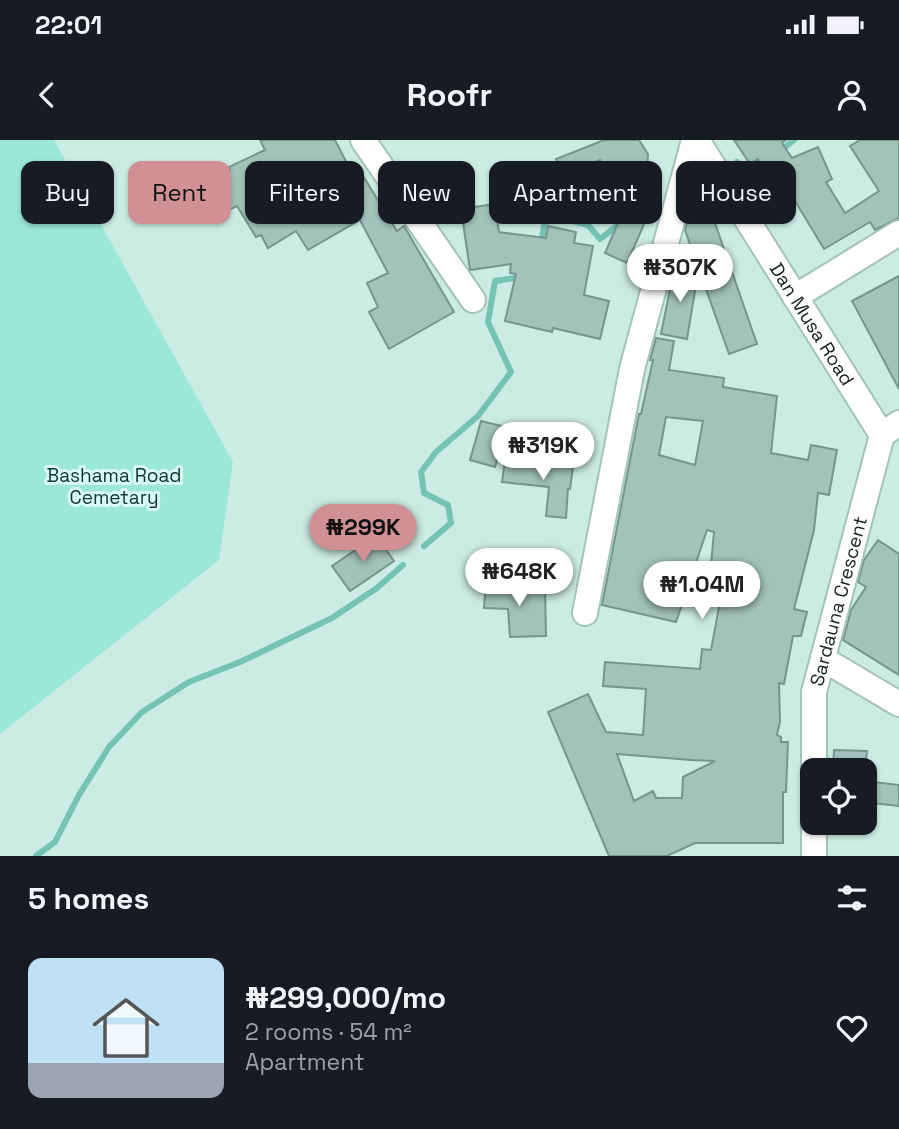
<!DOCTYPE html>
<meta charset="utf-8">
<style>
:root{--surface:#171b24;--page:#242831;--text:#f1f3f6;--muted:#9ea1a6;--line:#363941;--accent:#d19093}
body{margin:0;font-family:"Space Grotesk",sans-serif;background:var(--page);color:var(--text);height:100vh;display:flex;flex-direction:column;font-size:26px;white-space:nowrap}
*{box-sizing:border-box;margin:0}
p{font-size:23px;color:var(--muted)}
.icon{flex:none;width:38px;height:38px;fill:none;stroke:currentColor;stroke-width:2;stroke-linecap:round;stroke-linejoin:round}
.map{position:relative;height:716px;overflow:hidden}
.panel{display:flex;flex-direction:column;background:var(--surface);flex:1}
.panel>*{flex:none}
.hud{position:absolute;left:21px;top:21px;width:858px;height:63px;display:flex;gap:14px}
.tools{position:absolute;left:800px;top:618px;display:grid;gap:14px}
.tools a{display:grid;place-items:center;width:77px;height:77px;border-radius:14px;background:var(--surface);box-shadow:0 2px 5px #0004;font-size:35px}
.price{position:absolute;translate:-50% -60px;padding:0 16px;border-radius:24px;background:#fff;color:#222;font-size:23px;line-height:46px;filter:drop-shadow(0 2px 4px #0008)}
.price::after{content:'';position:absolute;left:50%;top:42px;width:21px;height:16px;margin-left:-10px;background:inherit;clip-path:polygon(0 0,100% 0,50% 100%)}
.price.active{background:var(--accent);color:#111}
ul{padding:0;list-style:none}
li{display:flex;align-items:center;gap:21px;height:175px;padding:0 28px}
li+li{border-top:2px solid var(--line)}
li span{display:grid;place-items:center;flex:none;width:196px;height:140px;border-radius:14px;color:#555}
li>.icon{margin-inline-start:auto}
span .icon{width:84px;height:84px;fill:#fffc;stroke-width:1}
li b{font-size:30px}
h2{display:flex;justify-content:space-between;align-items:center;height:84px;padding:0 28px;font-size:30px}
.pill{padding:0 24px;border-radius:14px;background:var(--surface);box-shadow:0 2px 5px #0004;font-size:24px;line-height:63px}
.pill.active{background:var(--accent);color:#111}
.status{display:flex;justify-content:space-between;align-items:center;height:49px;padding:0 35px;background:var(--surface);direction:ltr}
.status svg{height:19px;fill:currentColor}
header{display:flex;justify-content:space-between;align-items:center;height:91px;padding:0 28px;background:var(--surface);font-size:32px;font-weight:600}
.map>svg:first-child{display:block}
.green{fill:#9be9d5}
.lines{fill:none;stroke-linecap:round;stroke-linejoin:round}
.stream{stroke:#74c4b0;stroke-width:6}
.building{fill:#a3c3ba;stroke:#77958c;stroke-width:2;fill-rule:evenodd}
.street-casing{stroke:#a4c3ba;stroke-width:28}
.street{stroke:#fff;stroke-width:24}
.labels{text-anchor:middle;stroke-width:6;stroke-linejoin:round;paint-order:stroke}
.street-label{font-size:19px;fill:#172320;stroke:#d9faf1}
.park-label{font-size:19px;fill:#0f362e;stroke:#d9faf1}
</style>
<div class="status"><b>22:01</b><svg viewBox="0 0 49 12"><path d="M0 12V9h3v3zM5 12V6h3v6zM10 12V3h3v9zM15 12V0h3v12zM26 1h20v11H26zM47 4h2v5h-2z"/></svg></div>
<header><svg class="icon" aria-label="back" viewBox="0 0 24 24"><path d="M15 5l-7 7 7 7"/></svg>Roofr<svg class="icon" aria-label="person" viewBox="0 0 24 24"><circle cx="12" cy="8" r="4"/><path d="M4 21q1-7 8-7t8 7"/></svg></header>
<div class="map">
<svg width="899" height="716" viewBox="0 0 899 716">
<rect width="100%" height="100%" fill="#ccece3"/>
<path class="green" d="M0,0h54l179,322 -14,98 -219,174z"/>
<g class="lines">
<g class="stream">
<path d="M779,12l15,-12"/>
<path d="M737,22l18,15 12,-13"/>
<path d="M541,104l5,-30 42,11 12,14 17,-13"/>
<path d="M424,406l27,-23 -3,-18 -24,-12 -3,-21 15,-20 42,-36 33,-44 -23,-50 7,-41 26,-4"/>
<path d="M36,716l19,-14 24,-47 30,-48 33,-35 47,-30 51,-20 92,-44 45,-30 26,-23"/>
</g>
</g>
<g class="building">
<path d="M260,0h75l14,27 6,-4 42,68 7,-5 50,86 -65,37 -20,-37 9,-5 -11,-24 21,-10 -28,-53 -52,30 -12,-19 -28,17 -7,-13 -5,2 -19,-31 -10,5 -18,-29 21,-12 -1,-3 36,-17z"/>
<path d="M604,0h35l9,14 -3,68 -18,41 -22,-10 13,-30 2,-32 -11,3 -9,-34 -38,15 -6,-16z"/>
<path d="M734,0h52l-4,3 10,15 26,-11 14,32 -6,3 19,31 34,-22 -29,-45 10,-6h39v78l-24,12 -5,-8 -46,27 -32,-53 -16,7 -18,-44 -8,5z"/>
<path d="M708,63l49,141 -28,10 -44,-124 6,-21z"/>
<path d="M495,64l4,28 47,6 2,-12 28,6 -2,11 19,3 -9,49 25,6 -9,38 -47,-11 -1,4 -47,-11 11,-47 -6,-1 1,-9 -41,6 -9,-61z"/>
<path d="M674,129l24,4 -11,66 -26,-5z"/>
<path d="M899,136v113l-47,-88z"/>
<path d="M656,198l18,3 -5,29 55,8 -1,9 54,9 -6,57 37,7 3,-15 26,5 -8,45 -11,-2 -4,37 -20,79 13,3 -6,24h-8l-9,48 -5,-1 1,39 -3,13 4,2v5h7l-2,50h-3v51h-88l-28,13h-58l-61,-144 40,-18 18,38 37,3 3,-46 -43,-3 2,-24 95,7 2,-20 9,1 13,-70 -14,-5 4,-43 -7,-2 -31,92 -74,-17 37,-191h2l12,-54h-3zM666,277l37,4 -8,44 -36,-10zM617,614l74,6 24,1 -32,16 -1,21h-26l-3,-7 -19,10z"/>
<path d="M481,281l25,6 -11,40 -25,-7z"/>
<path d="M505,320l68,7 -3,22h-2l-2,29 -20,-2 3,-29 -47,-5z"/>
<path d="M376,396l18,25 -44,30 -18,-25z"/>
<path d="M878,400l21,14v121l-56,-35 8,-30 15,-23 -8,-5 6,-22z"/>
<path d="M507,441v7l38,-1 1,49 -36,1 -2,-28 -24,-1 2,-26z"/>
<path d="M834,610l33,1 -2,19h-32z"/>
<path d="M864,641l35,4v21l-35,-4z"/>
</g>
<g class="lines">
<g class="street-casing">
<g id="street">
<path d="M363,0l110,160"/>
<path id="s1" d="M697,0l185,295"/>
<path d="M795,157l104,-64"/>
<path d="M882,295l17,-12"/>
<path d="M585,473l47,-244 62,-229"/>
<path d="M823,519l76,45"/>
<path id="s2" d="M814,630v-78l68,-257"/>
<path d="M814,682v34"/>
</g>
</g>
<use href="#street" class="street"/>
</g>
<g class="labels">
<g class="street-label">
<text dy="7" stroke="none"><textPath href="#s1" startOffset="217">Dan Musa Road</textPath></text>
<text dy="7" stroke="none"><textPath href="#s2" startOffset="172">Sardauna Crescent</textPath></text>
</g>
<g class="park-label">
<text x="114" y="342">Bashama Road<tspan x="114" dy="22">Cemetary</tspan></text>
</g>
</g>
</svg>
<div class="tools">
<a><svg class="icon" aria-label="locate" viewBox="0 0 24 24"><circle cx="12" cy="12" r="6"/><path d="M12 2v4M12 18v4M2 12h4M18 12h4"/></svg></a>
</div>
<b class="price" style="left:680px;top:164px">₦307K</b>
<b class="price" style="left:543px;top:342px">₦319K</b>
<b class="price active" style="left:363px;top:424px">₦299K</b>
<b class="price" style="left:519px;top:468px">₦648K</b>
<b class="price" style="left:702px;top:481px">₦1.04M</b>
<div class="hud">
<a class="pill">Buy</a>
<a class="pill active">Rent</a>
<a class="pill">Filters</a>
<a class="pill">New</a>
<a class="pill">Apartment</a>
<a class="pill">House</a>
</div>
</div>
<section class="panel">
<h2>5 homes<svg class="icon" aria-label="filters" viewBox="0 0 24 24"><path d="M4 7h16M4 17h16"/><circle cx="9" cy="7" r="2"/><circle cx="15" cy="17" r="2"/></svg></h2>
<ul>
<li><span style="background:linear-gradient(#bfe0f5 75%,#9aa5b1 0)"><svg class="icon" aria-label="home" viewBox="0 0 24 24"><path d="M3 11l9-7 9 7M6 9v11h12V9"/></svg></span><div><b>₦299,000/mo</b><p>2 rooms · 54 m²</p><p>Apartment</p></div><svg class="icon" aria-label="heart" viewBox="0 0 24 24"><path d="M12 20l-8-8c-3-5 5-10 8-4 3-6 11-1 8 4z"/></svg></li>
</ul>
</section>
